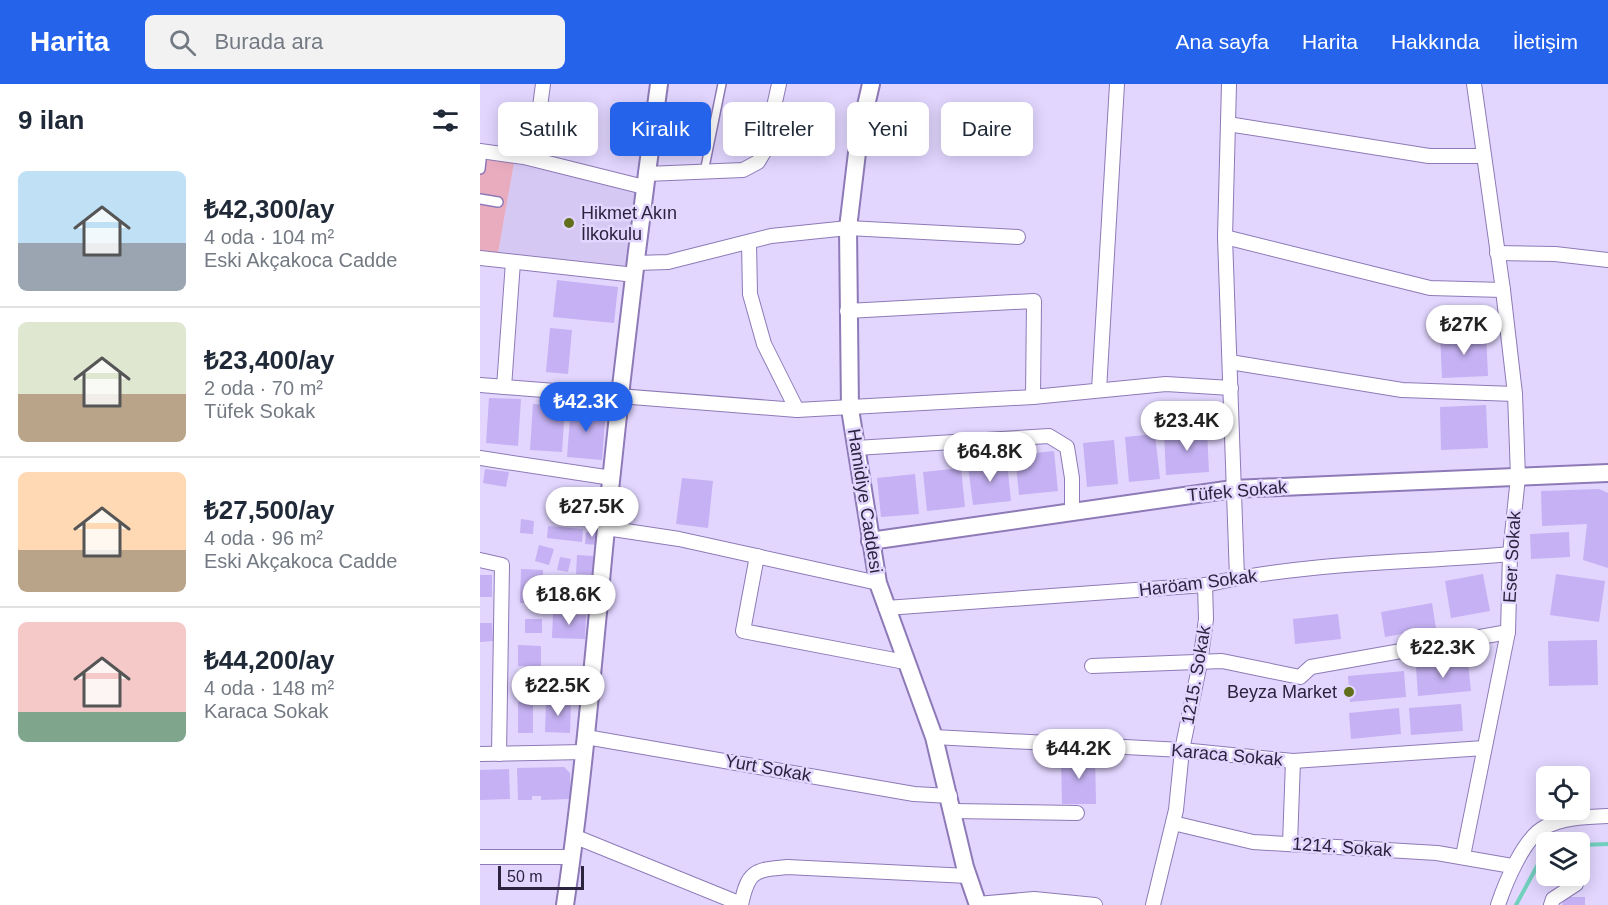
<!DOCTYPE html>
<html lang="tr">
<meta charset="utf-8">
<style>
:root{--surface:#fff;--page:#f2f2f3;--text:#1f2937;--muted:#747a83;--line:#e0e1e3;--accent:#2563eb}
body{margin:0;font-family:Arial,sans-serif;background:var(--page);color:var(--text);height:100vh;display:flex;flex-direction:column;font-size:22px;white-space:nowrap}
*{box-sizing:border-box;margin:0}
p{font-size:20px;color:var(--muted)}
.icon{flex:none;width:33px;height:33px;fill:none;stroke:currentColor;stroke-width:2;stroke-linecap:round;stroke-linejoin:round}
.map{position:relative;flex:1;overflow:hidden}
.side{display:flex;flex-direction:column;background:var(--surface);width:480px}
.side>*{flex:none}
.hud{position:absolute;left:18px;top:18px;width:570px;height:54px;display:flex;gap:12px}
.tools{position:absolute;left:1056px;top:682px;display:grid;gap:12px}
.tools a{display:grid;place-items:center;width:54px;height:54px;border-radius:9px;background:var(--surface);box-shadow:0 3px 15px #0003;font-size:30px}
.scale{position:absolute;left:18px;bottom:15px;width:86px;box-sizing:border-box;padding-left:6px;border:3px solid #2c243e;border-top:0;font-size:16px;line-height:21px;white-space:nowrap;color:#2c243e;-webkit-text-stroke:4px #e2d6ff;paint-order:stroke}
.price{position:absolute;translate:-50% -51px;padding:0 14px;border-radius:21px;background:#fff;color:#222;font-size:20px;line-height:39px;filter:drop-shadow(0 2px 3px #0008)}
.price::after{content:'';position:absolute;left:50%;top:36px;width:18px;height:14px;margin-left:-9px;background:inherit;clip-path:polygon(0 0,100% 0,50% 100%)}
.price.current{background:var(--accent);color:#fff}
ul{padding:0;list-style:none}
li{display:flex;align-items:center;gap:18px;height:150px;padding:0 18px}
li+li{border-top:2px solid var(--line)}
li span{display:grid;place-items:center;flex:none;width:168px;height:120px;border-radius:9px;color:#555}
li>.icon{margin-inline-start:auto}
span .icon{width:72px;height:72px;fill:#fffc;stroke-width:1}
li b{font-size:26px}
h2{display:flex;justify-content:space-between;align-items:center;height:72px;padding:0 18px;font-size:26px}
.pill{padding:0 21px;border-radius:9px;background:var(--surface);box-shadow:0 3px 15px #0003;font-size:21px;line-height:54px}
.pill.current{background:var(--accent);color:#fff}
header{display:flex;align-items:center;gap:36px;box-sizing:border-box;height:84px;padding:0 30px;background:var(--accent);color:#fff}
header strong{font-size:28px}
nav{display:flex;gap:33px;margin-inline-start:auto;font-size:21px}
.search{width:420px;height:54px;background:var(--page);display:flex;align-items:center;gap:15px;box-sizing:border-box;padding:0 21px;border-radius:9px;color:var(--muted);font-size:22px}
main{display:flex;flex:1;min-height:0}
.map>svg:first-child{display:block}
.built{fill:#d5c8f3}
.green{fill:#e9acbf}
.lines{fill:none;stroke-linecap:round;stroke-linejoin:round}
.stream{stroke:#71d1bd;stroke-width:4}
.building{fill:#c5b1f3}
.service-casing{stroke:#8d7ab7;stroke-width:10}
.pedestrian-casing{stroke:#8d7ab7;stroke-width:12}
.minor-casing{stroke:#8d7ab7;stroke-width:16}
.tertiary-casing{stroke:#8d7ab7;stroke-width:20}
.service{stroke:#fff;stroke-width:7}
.pedestrian{stroke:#fff;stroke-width:9}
.minor{stroke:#fff;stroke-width:14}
.tertiary{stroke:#fff;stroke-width:16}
.poi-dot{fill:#626f1a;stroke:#e2d6ff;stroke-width:2}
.labels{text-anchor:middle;stroke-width:5;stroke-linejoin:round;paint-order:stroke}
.poi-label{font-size:18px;fill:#2c243e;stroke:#e2d6ff;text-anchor:start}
.street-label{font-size:18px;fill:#2c243e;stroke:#e2d6ff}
</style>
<header>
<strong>Harita</strong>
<div class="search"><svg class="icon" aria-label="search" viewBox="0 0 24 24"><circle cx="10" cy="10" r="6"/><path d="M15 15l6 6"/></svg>Burada ara</div>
<nav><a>Ana sayfa</a><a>Harita</a><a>Hakkında</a><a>İletişim</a></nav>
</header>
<main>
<section class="side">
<h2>9 ilan<svg class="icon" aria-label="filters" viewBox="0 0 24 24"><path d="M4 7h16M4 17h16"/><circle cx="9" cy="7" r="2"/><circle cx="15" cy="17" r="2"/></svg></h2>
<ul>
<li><span style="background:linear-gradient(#bfe0f5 60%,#9aa5b1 0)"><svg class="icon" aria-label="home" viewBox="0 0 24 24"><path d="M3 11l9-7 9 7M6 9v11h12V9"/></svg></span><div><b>₺42,300/ay</b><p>4 oda · 104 m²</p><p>Eski Akçakoca Cadde</p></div></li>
<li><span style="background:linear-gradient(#dfe7d0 60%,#b9a48a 0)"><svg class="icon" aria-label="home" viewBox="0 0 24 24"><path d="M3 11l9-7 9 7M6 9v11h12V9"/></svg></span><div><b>₺23,400/ay</b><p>2 oda · 70 m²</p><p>Tüfek Sokak</p></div></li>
<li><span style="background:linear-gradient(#ffd9b3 65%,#b9a48a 0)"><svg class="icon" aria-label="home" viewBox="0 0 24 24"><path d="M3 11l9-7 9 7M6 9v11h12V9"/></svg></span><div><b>₺27,500/ay</b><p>4 oda · 96 m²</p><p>Eski Akçakoca Cadde</p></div></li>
<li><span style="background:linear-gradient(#f6c9c9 75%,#7fa58c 0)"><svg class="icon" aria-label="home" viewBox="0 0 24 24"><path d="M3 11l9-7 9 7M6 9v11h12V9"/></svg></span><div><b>₺44,200/ay</b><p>4 oda · 148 m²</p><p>Karaca Sokak</p></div></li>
</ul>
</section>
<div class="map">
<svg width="1128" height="821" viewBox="0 0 1128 821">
<rect width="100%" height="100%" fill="#e2d6ff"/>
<path class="built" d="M34,79l123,29 -8,76 -131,-15z"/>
<path class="green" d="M0,74l34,5 -16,90 -18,-2z"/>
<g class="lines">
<g class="stream">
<path d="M1100,761l28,-1"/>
<path d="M1036,821l25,-46 5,-3"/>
</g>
</g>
<g class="building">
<path d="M77,196l61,7 -4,36 -61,-6z"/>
<path d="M70,244l22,2 -4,44 -22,-2z"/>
<path d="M1006,249l2,43 -46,2 -2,-43z"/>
<path d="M9,314l32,1 -3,47 -32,-3z"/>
<path d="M53,320l32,2 -3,46 -32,-2z"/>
<path d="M91,321l35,3 -4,52 -35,-3z"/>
<path d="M1006,321l2,43 -47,2 -1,-43z"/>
<path d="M727,346l2,42 -43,3 -2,-42z"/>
<path d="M675,350l5,45 -31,3 -4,-45z"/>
<path d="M634,356l4,44 -31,3 -4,-44z"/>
<path d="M574,367l4,40 -39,4 -4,-40z"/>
<path d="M527,378l4,39 -38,4 -5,-39z"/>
<path d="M481,384l4,39 -38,4 -4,-39z"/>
<path d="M5,385l24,3 -3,15 -23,-4z"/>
<path d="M435,390l4,40 -38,3 -4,-39z"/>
<path d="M202,394l31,3 -5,47 -32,-4z"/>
<path d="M1119,405l9,4v75l-25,-8 4,-36 -45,2 -1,-35z"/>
<path d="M41,435l13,2 -1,13 -13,-1z"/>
<path d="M68,442l35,3 -1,13 -35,-4z"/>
<path d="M106,448l14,1 -1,12 -14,-1z"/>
<path d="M1089,448l1,25 -39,2 -1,-25z"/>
<path d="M59,461l15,4 -5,16 -14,-4z"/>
<path d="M97,471l17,1 -1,19 -17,-1z"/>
<path d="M80,473l11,2 -3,13 -11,-2z"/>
<path d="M41,485l22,1 -1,33h-22z"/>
<path d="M1003,490l7,37 -39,7 -6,-37z"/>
<path d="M1076,490l49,7 -6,41 -49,-7z"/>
<rect x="0" y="491" width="12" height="22"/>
<path d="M80,493h27l-1,27h-26z"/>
<path d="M952,519l4,25 -51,9 -4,-25z"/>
<path d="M73,530l33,1 -1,24 -33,-1z"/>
<path d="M858,530l3,25 -46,5 -2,-25z"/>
<rect x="45" y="535" width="17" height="14"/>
<path d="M0,539h12l1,18 -13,1z"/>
<path d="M1117,556l1,45 -49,1 -1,-45z"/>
<path d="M38,561l23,1v21l-23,-1z"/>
<path d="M988,578l3,29 -53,5 -2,-29z"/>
<path d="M924,587l2,26 -56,5 -2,-26z"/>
<rect x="38" y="618" width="15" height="31"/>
<path d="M66,618h25l-1,31 -25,-1z"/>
<path d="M981,620l2,27 -52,4 -2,-27z"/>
<path d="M919,624l2,26 -50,5 -2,-26z"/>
<path d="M615,671l1,49h-34l-1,-48z"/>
<path d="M84,683l6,6 1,26 -30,1v-4h-9v4h-14l-1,-32z"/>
<path d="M29,685l1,30 -30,1v-30z"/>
<path d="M1085,813h20v8h-23z"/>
</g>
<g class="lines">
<g class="service-casing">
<path id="service" d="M224,88l18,-88"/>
</g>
<g class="pedestrian-casing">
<g id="pedestrian">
<path d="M0,85l2,-18"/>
<path d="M0,115l18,3"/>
</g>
</g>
<g class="minor-casing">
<g id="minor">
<path d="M749,0l-4,153 12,341"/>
<path d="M748,40l201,32h55"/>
<path d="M0,67l44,6 120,30"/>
<path d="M53,75l10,-75"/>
<path d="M166,90l97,-4 15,-8 6,-10 15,-68"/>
<path d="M745,153l205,51 73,2 -29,-206"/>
<path d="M269,159l1,51 14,50 33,66"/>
<path d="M1017,169l58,1 53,6"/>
<path d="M0,174l155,17"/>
<path d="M156,179l32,-1 103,-26 77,-8 170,9"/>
<path d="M367,227l187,-10 -1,96"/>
<path d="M750,278l172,28 113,4"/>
<path d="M0,301l317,25 236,-13 133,-13 65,4"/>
<path d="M24,303l9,-125"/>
<path d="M619,306l18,-306"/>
<path d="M376,364l193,-12 18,11 5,31v33"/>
<path d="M0,374l132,20"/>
<path d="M126,444l73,11 199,44"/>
<path d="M277,472l-14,75 162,31"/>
<path d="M0,476l22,5 -3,189"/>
<path d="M406,524l319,-23c97,-23 205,-22 305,-31"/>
<path d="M612,582l130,-5 78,16 11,-10 197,-35"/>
<path d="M106,653l328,57 36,2"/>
<path d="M454,653l248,13 111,11 191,-13"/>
<path d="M0,670l105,-2"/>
<path d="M473,727l124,2"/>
<path d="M693,739l80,19 184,11 75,13"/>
<path d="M96,753l165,67"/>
<path d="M810,760l3,-83"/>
<path d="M983,772l45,-224 2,-78 8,-77 -3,-83 -12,-104"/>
<path d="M0,773h92"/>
<path d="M497,820l57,-5 61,6"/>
<path d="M261,821c7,-34 13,-35 46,-38l181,9"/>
<path d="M673,821l23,-95 6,-60 18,-87 6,-44 -1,-34"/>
<path d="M1018,821c7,-21 26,-68 47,-78 20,-10 41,-10 63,-11"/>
<path d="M1071,821l2,-6 23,-15"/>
</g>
</g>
<g class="tertiary-casing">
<g id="tertiary">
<path d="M391,0l-12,52 -11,92 2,181 28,174 56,154 31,130 13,38"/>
<path d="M390,457l363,-52 375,-16"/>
<path d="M85,821c18,-121 28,-243 40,-366 15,-152 33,-304 54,-455"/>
</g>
</g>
<use href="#service" class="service"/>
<use href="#pedestrian" class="pedestrian"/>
<use href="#minor" class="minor"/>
<use href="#tertiary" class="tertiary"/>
</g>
<g class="poi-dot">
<circle cx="89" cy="139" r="6"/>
<circle cx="869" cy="608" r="6"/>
</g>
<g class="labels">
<g class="poi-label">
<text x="101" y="135">Hikmet Akın<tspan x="101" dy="21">İlkokulu</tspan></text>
<text x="857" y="614" text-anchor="end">Beyza Market</text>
</g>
<g class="street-label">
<text transform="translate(757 407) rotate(-5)" y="6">Tüfek Sokak</text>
<text transform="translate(385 417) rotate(81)" y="6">Hamidiye Caddesi</text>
<text transform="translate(1032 473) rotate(-87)" y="6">Eser Sokak</text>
<text transform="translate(718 499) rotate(-7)" y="6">Haröam Sokak</text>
<text transform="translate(716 591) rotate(-80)" y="6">1215. Sokak</text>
<text transform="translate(747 671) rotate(5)" y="6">Karaca Sokak</text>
<text transform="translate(288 684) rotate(10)" y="6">Yurt Sokak</text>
<text transform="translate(862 763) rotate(4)" y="6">1214. Sokak</text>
</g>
</g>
</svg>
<div class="tools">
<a><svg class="icon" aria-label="locate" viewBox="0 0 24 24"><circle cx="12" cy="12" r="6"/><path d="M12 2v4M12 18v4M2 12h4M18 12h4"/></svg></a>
<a><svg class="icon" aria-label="layers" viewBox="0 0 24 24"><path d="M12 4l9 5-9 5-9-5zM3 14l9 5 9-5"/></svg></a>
</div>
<div class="scale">50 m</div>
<b class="price" style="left:984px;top:272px">₺27K</b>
<b class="price current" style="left:106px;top:349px">₺42.3K</b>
<b class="price" style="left:707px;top:368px">₺23.4K</b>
<b class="price" style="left:510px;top:399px">₺64.8K</b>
<b class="price" style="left:112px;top:454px">₺27.5K</b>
<b class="price" style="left:89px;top:542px">₺18.6K</b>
<b class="price" style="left:963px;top:595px">₺22.3K</b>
<b class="price" style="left:78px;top:633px">₺22.5K</b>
<b class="price" style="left:599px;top:696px">₺44.2K</b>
<div class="hud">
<a class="pill">Satılık</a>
<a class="pill current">Kiralık</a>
<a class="pill">Filtreler</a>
<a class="pill">Yeni</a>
<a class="pill">Daire</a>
</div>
</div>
</main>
